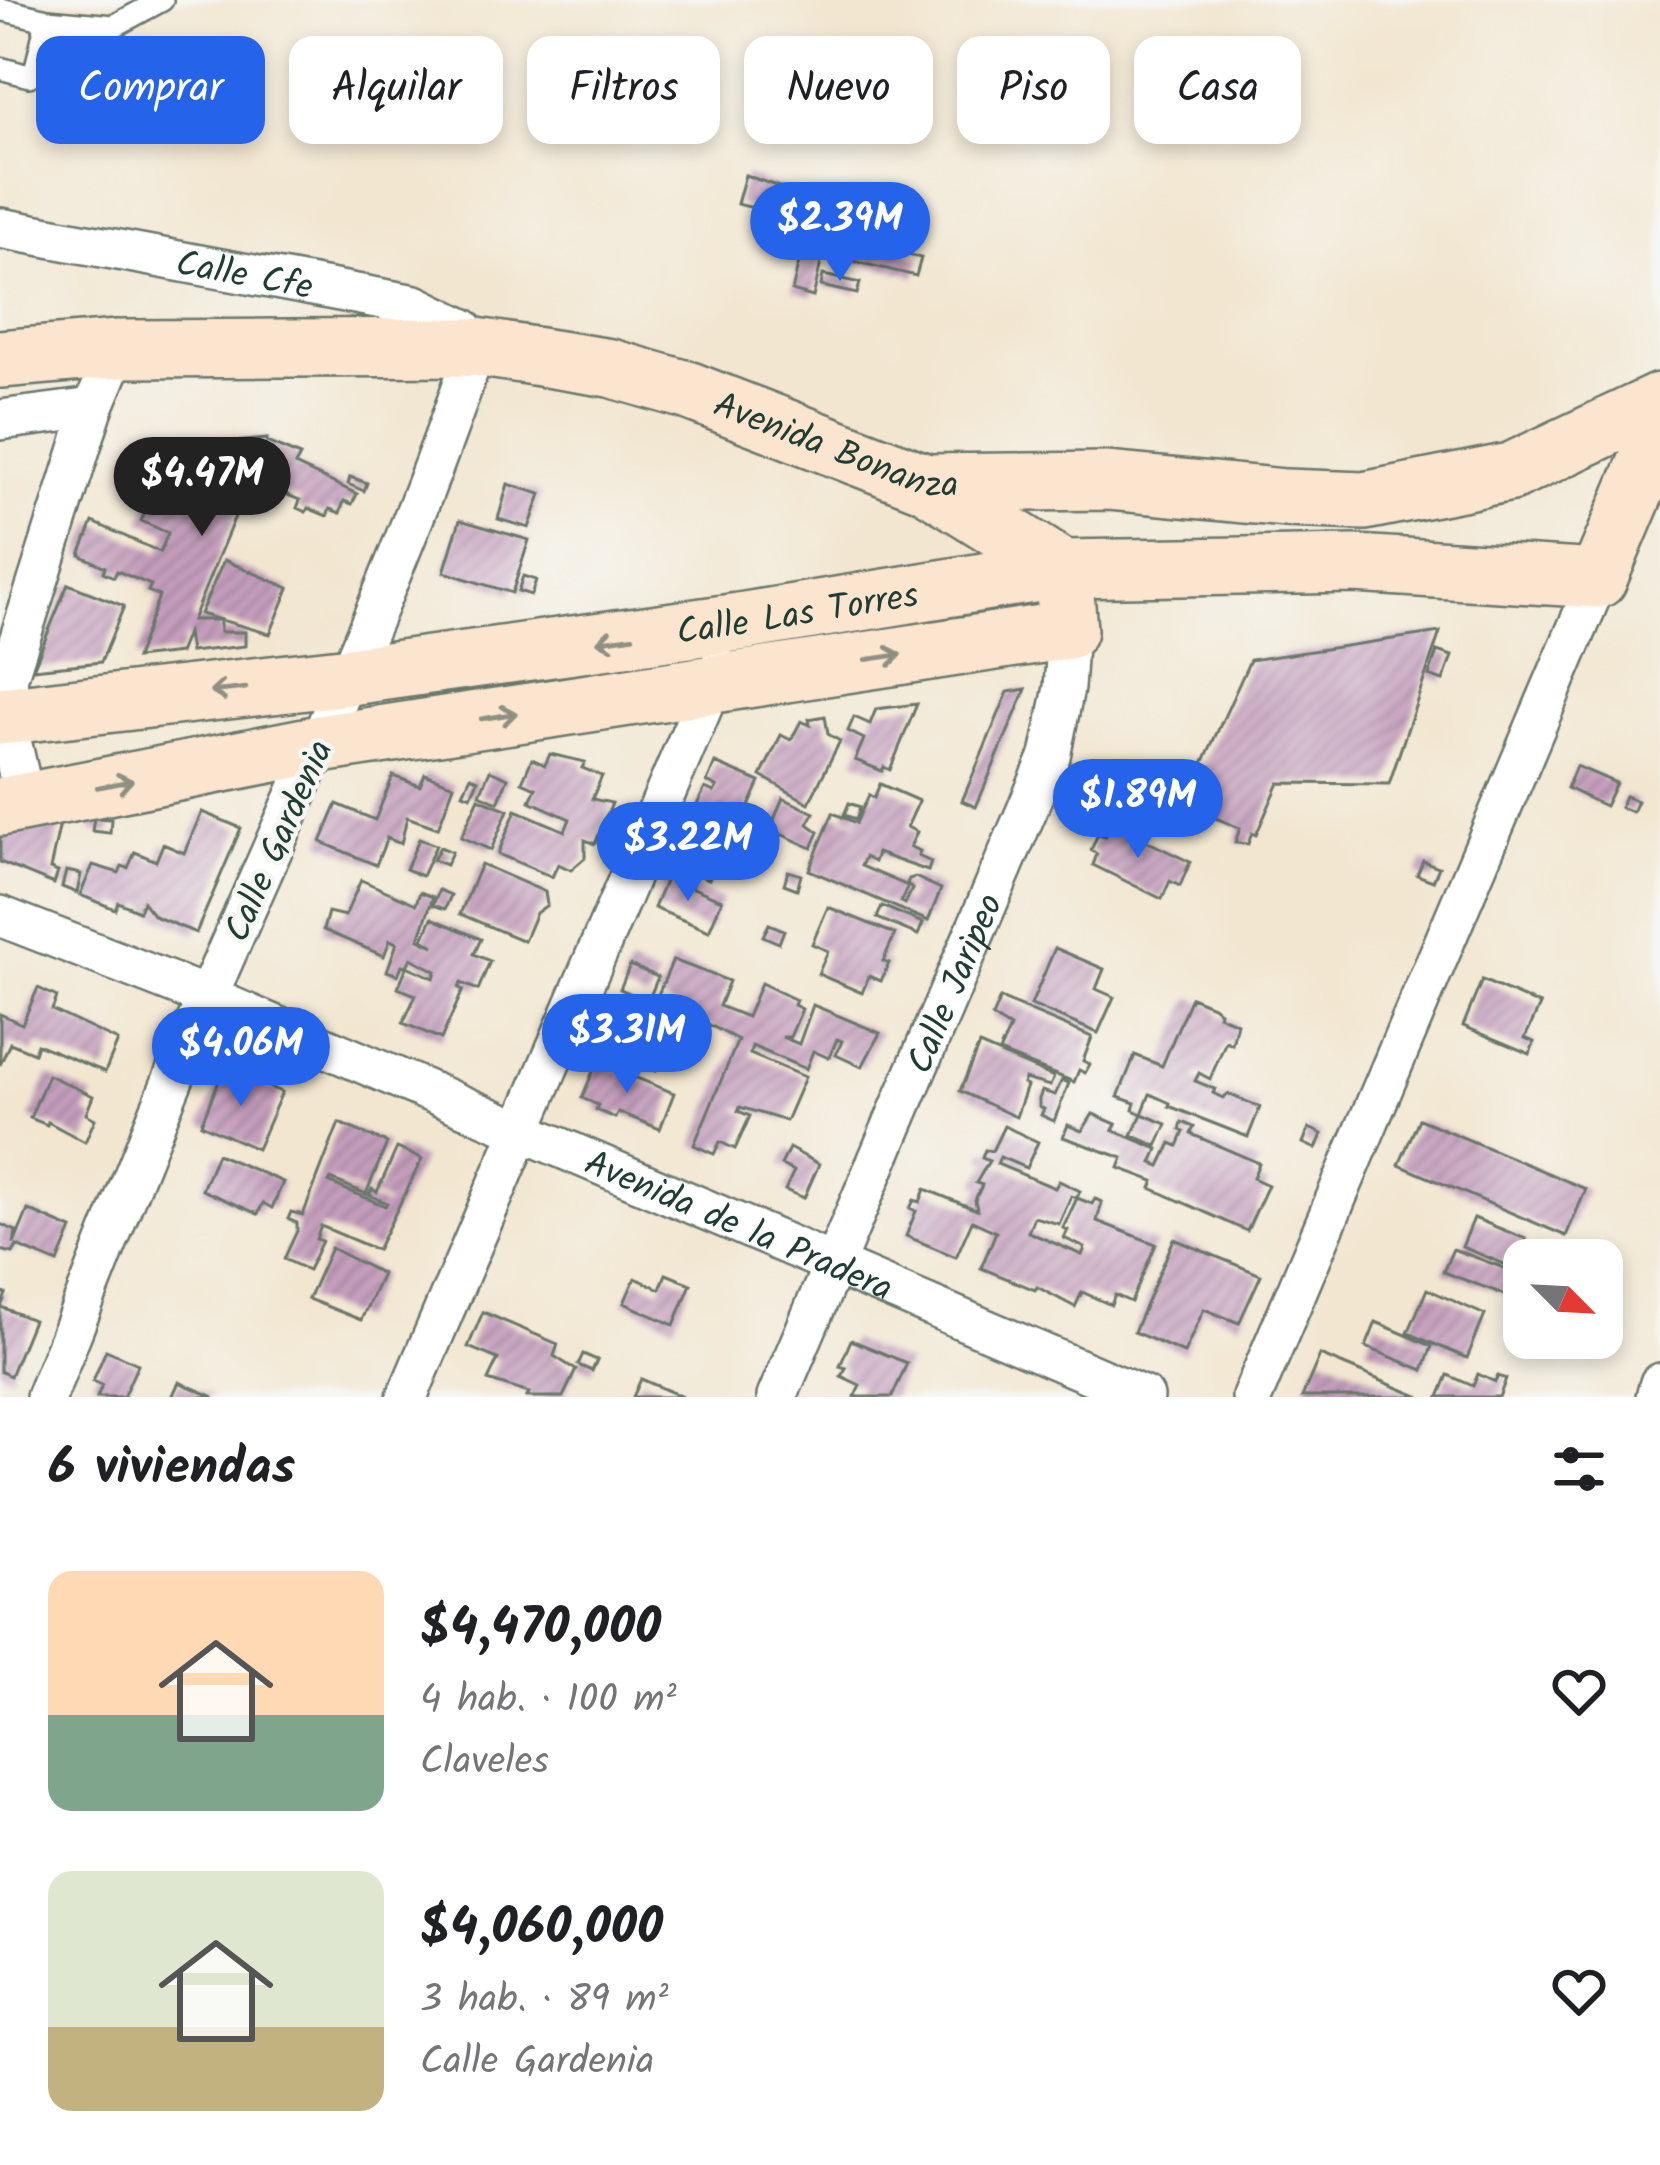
<!DOCTYPE html>
<html lang="es">
<meta charset="utf-8">
<style>
:root{--surface:#fff;--page:#f6f6f6;--text:#202124;--muted:#757577;--accent:#2563eb}
body{margin:0;font-family:Kalam,sans-serif;background:var(--page);color:var(--text);height:100vh;display:flex;flex-direction:column;font-size:45px;white-space:nowrap}
*{box-sizing:border-box;margin:0}
p{font-size:39px;color:var(--muted)}
.icon{flex:none;width:66px;height:66px;fill:none;stroke:currentColor;stroke-width:2;stroke-linecap:round;stroke-linejoin:round}
.map{position:relative;height:1397px;overflow:hidden}
.panel{display:flex;flex-direction:column;background:var(--surface);flex:1}
.panel>*{flex:none}
.hud{position:absolute;left:36px;top:36px;width:1590px;height:108px;display:flex;gap:24px}
.needle{width:78px;rotate:114deg}
.tools{position:absolute;left:1503px;top:1239px;display:grid;gap:24px}
.tools a{display:grid;place-items:center;width:120px;height:120px;border-radius:24px;background:var(--surface);box-shadow:0 6px 18px #0003;font-size:60px}
.price{position:absolute;translate:-50% -102px;padding:0 27px;border-radius:42px;background:var(--accent);color:#fff;font-size:39px;line-height:78px;filter:drop-shadow(0 3px 6px #0008)}
.price::after{content:'';position:absolute;left:50%;top:72px;width:36px;height:27px;margin-left:-18px;background:inherit;clip-path:polygon(0 0,100% 0,50% 100%)}
.price.active{background:#222;color:#fff}
ul{padding:0;list-style:none}
li{display:flex;align-items:center;gap:36px;height:300px;padding:0 48px}
li span{display:grid;place-items:center;flex:none;width:336px;height:240px;border-radius:24px;color:#555}
li>.icon{margin-inline-start:auto}
span .icon{width:144px;height:144px;fill:#fffc;stroke-width:1}
li b{font-size:51px}
h2{display:flex;justify-content:space-between;align-items:center;height:144px;padding:0 48px;font-size:51px}
.tag{padding:0 42px;border-radius:24px;background:var(--surface);box-shadow:0 6px 18px #0003;font-size:42px;line-height:108px}
.tag.active{background:var(--accent);color:#fff}
.map>svg:first-child{display:block}
.building{fill:url(#building-hatch);fill-rule:evenodd}
.lines{fill:none;stroke-linecap:round;stroke-linejoin:round}
.lane-casing{stroke:#69786b;stroke-width:26}
.street-casing{stroke:#69786b;stroke-width:44}
.secondary-casing{stroke:#69786b;stroke-width:62}
.lane{stroke:#fff;stroke-width:21}
.street{stroke:#fff;stroke-width:39}
.secondary{stroke:#fce5cf;stroke-width:57}
.oneway{stroke:#8e9182}
.labels{text-anchor:middle;stroke-width:9;stroke-linejoin:round;paint-order:stroke}
.street-label{font-size:36px;fill:#1f3d34;stroke:#f6f6f2}
</style>
<div class="map">
<svg width="1660" height="1397" viewBox="0 0 1660 1397">
<defs>
<pattern id="building-hatch" width="6" height="6" patternUnits="userSpaceOnUse" patternTransform="scale(3)"><rect width="6" height="6" fill="#c59ebd"/><path d="M-1 1l2-2M0 6l6-6M5 7l2-2" fill="none" stroke="#9f829a"/></pattern>
</defs>
<rect width="100%" height="100%" fill="#f6f6f2"/>
<filter id="ink" filterUnits="userSpaceOnUse"><feTurbulence type="fractalNoise" baseFrequency=".00833" numOctaves="2"/><feDisplacementMap in="SourceGraphic" scale="24" xChannelSelector="R" yChannelSelector="G"/><feConvolveMatrix kernelMatrix="1 2 1 2 8 2 1 2 1" color-interpolation-filters="sRGB"/></filter>
<filter id="wash" filterUnits="userSpaceOnUse"><feTurbulence type="fractalNoise" baseFrequency=".004" numOctaves="4" result="noise"/><feDisplacementMap in="SourceGraphic" scale="48" xChannelSelector="R" yChannelSelector="G"/><feGaussianBlur stdDeviation="2.7" result="paint"/><feColorMatrix in="noise" values="0 0 0 0 0 0 0 0 0 0 0 0 0 0 0 0 0 1.4 0 .05"/><feComposite in="paint" operator="in"/></filter>
<g filter="url(#wash)">
<rect width="100%" height="100%" fill="#f2e6d0"/>
<g id="blocks">
<g class="building">
<path d="M745,175l51,18 -6,24 -53,-13z"/>
<path d="M814,198l71,18 -3,13 31,8 -5,18 13,3 -5,18 -93,-22 -10,43 -21,-6z"/>
<path d="M823,275l37,8 -3,11 -36,-8z"/>
<path d="M267,439v3l33,14 -5,9 62,29 -5,10 -8,-3 -4,12 -10,-4 -3,7 -19,-8 -2,4 -9,-4 3,-8 -27,-11 -8,18 -22,-10 -51,123h28v12h25v14l-55,6 -3,-19 -8,20 -43,5 23,-62 -11,-5 3,-6 -34,-14 -3,6 -11,-5 2,-5 -25,-12 13,-33 67,30 8,-19 -27,-12 24,-57 43,18 8,-19 26,11 3,-7 9,4 3,-7 -23,-9 1,-13z"/>
<path d="M350,477l17,6 -3,8 -16,-7z"/>
<path d="M508,484l33,10 -12,34 -31,-9z"/>
<path d="M460,520l69,20 -17,53 -68,-21z"/>
<path d="M224,560l65,28 -19,46 -70,-20z"/>
<path d="M523,576l13,4 -5,15 -13,-4z"/>
<path d="M68,584l56,22 -23,56 -68,7z"/>
<path d="M1440,632l-51,152 -110,-1 -23,52 -4,-2 -4,11 -13,-1 5,-15 -56,-23 66,-145z"/>
<path d="M1437,651l15,5 -9,25 -14,-5z"/>
<path d="M1026,689l-50,118 -14,-6 46,-109z"/>
<path d="M917,704l-27,66 -6,-3 -2,4 -27,-11 9,-21 -16,-8 6,-14 16,7 6,-15z"/>
<path d="M825,716l3,18 12,7 -31,62 -48,-27 20,-41 10,5 10,-19 9,4 -1,-6z"/>
<path d="M550,754l35,8 -3,6 20,8 -10,23 20,4 -17,41 -10,-4v18l-14,12 -13,-6 -6,13 -54,-23 18,-44 49,21 5,-12 -40,-18 6,-13 -14,-6 10,-23 13,6z"/>
<path d="M715,763l45,19 -20,44 -44,-19 9,-19 9,4 3,-5 -10,-5z"/>
<path d="M1576,766l40,17 -11,23 -38,-18z"/>
<path d="M490,770l18,8 -10,24 -18,-8z"/>
<path d="M425,774l29,11 -16,43 -31,-11 -6,27 -14,-6 -11,27 -55,-23 16,-38 38,16 18,-44 27,10z"/>
<path d="M1125,774l46,18 -10,23 -46,-19z"/>
<path d="M471,776l7,4 -7,16 -8,-3z"/>
<path d="M880,784l39,17 -12,26 10,5 -7,15 10,4 -2,5 13,6 -3,9 -51,-18 -3,9 -9,-5 -4,9 47,20 -7,16 4,2 7,-15 -5,-5 2,-5 6,-2 26,12 -13,32 -119,-51 24,-57 23,10 13,-28 5,3z"/>
<path d="M1625,796l12,5 -5,11 -12,-5z"/>
<path d="M479,798l29,12 -17,40 -30,-13z"/>
<path d="M783,798l31,15 -6,11 11,8 -7,16 -42,-19z"/>
<path d="M849,803l11,4 -4,12 -12,-4z"/>
<path d="M202,812l39,16 -45,105 -42,-17 -11,-14 -4,9 -21,-9 -3,7 -35,-14 13,-30 26,8 3,-7 6,2 7,-16 21,9 7,-17 21,9z"/>
<path d="M692,817l52,23 -9,22 -53,-23z"/>
<path d="M94,818l17,1 -1,14 -18,-2z"/>
<path d="M61,819l-11,50 8,3 -4,12 -54,-22v-35z"/>
<path d="M1111,824l79,38 -10,24 -10,-5 -8,18 -69,-34 4,-11 -6,-4 7,-16 7,3z"/>
<path d="M419,839l17,6 -14,31 -16,-7z"/>
<path d="M440,847l12,5 -6,13 -13,-5z"/>
<path d="M705,856l11,5 -7,18 -11,-4z"/>
<path d="M1423,861l16,6 -6,14 -16,-6z"/>
<path d="M481,864l64,28 2,13 -11,8 -12,28 -64,-27z"/>
<path d="M66,871l15,3 -4,19 -15,-6z"/>
<path d="M788,871l13,4 -4,14 -13,-5z"/>
<path d="M667,877l55,23 -13,31 -55,-23z"/>
<path d="M361,880l55,24 4,-12 13,5 -14,42 15,7 -11,-7 9,-21 49,21 -7,15 16,7 -12,29 -17,-7 -2,5 4,2 -22,49 -38,-16 13,-28 -18,-7 9,-22 -5,-1 -4,10 -11,-4 10,-28 -7,-3 -6,16 -61,-26 5,-18 17,4zM411,958l25,13 -2,7 -27,-12z"/>
<path d="M439,890l12,5 -6,14 -12,-4z"/>
<path d="M882,906l41,17 -5,12 -41,-17z"/>
<path d="M828,907l67,27 -12,27 6,2 -8,18 -12,-5 -7,17 -44,-19 10,-23 -16,-7z"/>
<path d="M769,924l15,6 -5,13 -16,-7z"/>
<path d="M1055,948l49,21 -8,20 18,8 -16,36 -67,-28z"/>
<path d="M673,960l56,21 -10,25 28,11 14,-34 35,17 -2,5 8,4 -12,28h-8l17,7 14,-39 67,28 -18,34 -26,-12 6,-14 -5,-2 -8,19 -16,-7 -7,18 -54,-23 -2,8 55,23 -19,44 -46,-14 -2,4 12,5 -15,33 -15,-7 -6,12 -20,-9 44,-105 -81,-43z"/>
<path d="M630,965l28,12 -10,24 -28,-12z"/>
<path d="M1482,980l58,25 -15,33 9,4 -4,12 -67,-28z"/>
<path d="M38,988l19,9 -5,13 66,31 -13,31 -68,-28 -3,9 -24,-10 -10,22v-51l22,10z"/>
<path d="M1191,997l22,9 6,5 -1,4 19,8 -5,21 -6,-3 -16,38 -11,-6 -4,8 20,8 -2,4 10,5 5,-4 32,13 -12,30 -79,-31 1,-3 -20,-9 -8,20 -9,-4 2,-7 -17,-6 17,-42 27,11z"/>
<path d="M1000,998l92,39 -9,24 7,3 -5,9 -6,-3 -5,12 -75,-30 11,-24 -18,-11z"/>
<path d="M630,1015l41,18 -15,38 -55,-23 12,-30 14,5z"/>
<path d="M979,1045l75,32 -4,9 -25,-7 -2,5 4,2 -11,31 -56,-26z"/>
<path d="M597,1062l77,31 -14,36 -42,-17 -3,6 -19,-8 2,-5 -16,-7z"/>
<path d="M224,1069l58,23 -25,57 -56,-25z"/>
<path d="M48,1075l45,21 -7,18 9,5 -10,23 -37,-20 -1,3 -17,-7z"/>
<path d="M1062,1080l7,3 -15,38 -13,-6 3,-6 -5,-2v-8l3,-8 13,4z"/>
<path d="M1093,1114l23,10 -3,6 45,19 -6,14 8,3 11,-23 7,3 6,-14 -4,-2 2,-8 12,5 -3,7 68,29 -6,15 15,7 -21,46 -96,-43 3,-7 -35,-13 4,-10 -60,-21 5,-12 14,6z"/>
<path d="M1142,1114l25,10 -10,22 -25,-11z"/>
<path d="M1419,1119l167,70 -20,47 -167,-71z"/>
<path d="M339,1123l48,20 -21,51 -35,-15 -2,3 20,9 36,15 2,-3 -18,-8 3,-6 5,3 20,-44 25,11 -45,91 -56,-24 -5,13 6,2 -14,29 -24,-11 13,-28v-8l-9,-4 3,-7 12,3z"/>
<path d="M1004,1126l34,16 -12,26 -26,-11 -3,7 58,24 4,-7 21,10 -3,7 -6,-2 -12,28 -25,-7 -6,15 54,23 3,-7 -21,-10 4,-8 -5,-2 14,-30 15,6 3,-5 7,3 -5,19 59,23 -25,58 -16,-7 -4,10 -29,-13 -7,15 -38,-20 -2,3 -54,-22 15,-36 -24,-11 -16,36 -50,-21 10,-25 -6,-3 4,-8 6,2 5,-13 52,21 -2,-10 7,-15 -6,-2 13,-22 -7,-3 3,-8 7,1z"/>
<path d="M1309,1128l13,6 -6,15 -13,-6z"/>
<path d="M789,1148l30,16 -15,34 -19,-8 9,-19 -13,-6z"/>
<path d="M217,1154l66,28 -11,26 -9,-5 -5,11 -56,-24z"/>
<path d="M28,1210l44,19 -14,34 -41,-17 -4,7 -13,-3v-26l16,7 -2,13z"/>
<path d="M1474,1218l52,21 -12,29 -52,-21z"/>
<path d="M1174,1239l87,36 -22,48 -35,-14 -20,44 -50,-21z"/>
<path d="M331,1248l51,26 -21,46 -53,-21z"/>
<path d="M1453,1249l62,23 -9,23 -63,-23z"/>
<path d="M666,1274l25,10 -17,41 -50,-22 11,-25 25,11z"/>
<path d="M1427,1289l58,26 -18,43 -59,-25z"/>
<path d="M0,1292l6,2 -5,13 32,13 -23,56 -10,-5z"/>
<path d="M483,1312l75,32 -4,12 22,14 -13,27h-36l2,-4 -41,-13 10,-21 -30,-12z"/>
<path d="M1376,1322l56,24 -9,24 -57,-23z"/>
<path d="M851,1340l56,23 -15,34h-37l5,-12 -19,-9 5,-8 -6,-2z"/>
<path d="M106,1350l32,14 -15,33h-26l5,-12 -9,-4z"/>
<path d="M583,1354l14,6 -5,11 -14,-6z"/>
<path d="M1320,1355l76,32 24,10h-118z"/>
<path d="M1478,1374l17,8 3,-6 8,3 -7,18h-60l9,-22 25,11z"/>
<path d="M641,1379l42,18h-50z"/>
<path d="M179,1382l35,15h-42z"/>
</g>
</g>
</g>
<g filter="url(#ink)">
<use href="#blocks" fill-opacity="0" stroke="#69786b" stroke-width="3"/>
<g class="lines">
<g class="lane-casing">
<g id="lane">
<path d="M0,9l47,11"/>
<path d="M0,68l29,8 6,-4 12,-52 67,6 48,-26"/>
</g>
</g>
<g class="street-casing">
<g id="street">
<path id="s1" d="M0,228l415,77 49,24 12,18c-74,221 -174,432 -267,646 -57,133 -109,269 -163,404"/>
<path d="M0,420l93,-12"/>
<path d="M25,802l-20,-88 3,-38 85,-268 25,-59"/>
<path id="s2" d="M0,916l208,81 936,400"/>
<path d="M407,1397l312,-729"/>
<path id="s3" d="M777,1397l273,-641 14,-68 4,-58"/>
<path d="M1252,1397l346,-818"/>
<path d="M1656,1397l4,-14"/>
</g>
</g>
<g class="secondary-casing">
<g id="secondary">
<path id="s4" d="M0,359l118,-10 358,-2 134,21 77,22 239,93 182,-2 177,17 79,3 147,-29 149,-70"/>
<path id="s5" d="M0,716l350,-40 389,-54 324,-53 292,-5 243,15 62,-147"/>
<path d="M0,807l320,-63 748,-114 -5,-61 -137,-86"/>
</g>
</g>
<use href="#lane" class="lane"/>
<use href="#street" class="street"/>
<use href="#secondary" class="secondary"/>
</g>
<defs><path id="oneway-shaft" d="M-6 0H5M1.5-3L5.5 0L1.5 3" fill="none" stroke-width="1.6" stroke-linecap="round" stroke-linejoin="round" transform="scale(3)"/></defs>
<g class="oneway">
<use href="#oneway-shaft" transform="translate(615 639) rotate(172)"/>
<use href="#oneway-shaft" transform="translate(884 657) rotate(-8)"/>
<use href="#oneway-shaft" transform="translate(228 690) rotate(174)"/>
<use href="#oneway-shaft" transform="translate(499 716) rotate(-9)"/>
<use href="#oneway-shaft" transform="translate(115 784) rotate(-11)"/>
</g>
</g>
<g class="labels">
<g class="street-label">
<text dy="13" stroke="none"><textPath href="#s1" startOffset="249">Calle Cfe</textPath></text>
<text dy="13" stroke="none"><textPath href="#s4" startOffset="852">Avenida Bonanza</textPath></text>
<text dy="13" stroke="none"><textPath href="#s5" startOffset="804">Calle Las Torres</textPath></text>
<text transform="translate(277 840) rotate(-66)" y="13">Calle Gardenia</text>
<text dy="13" stroke="none"><textPath href="#s3" startOffset="450">Calle Jaripeo</textPath></text>
<text dy="13" stroke="none"><textPath href="#s2" startOffset="801">Avenida de la Pradera</textPath></text>
</g>
</g>
</svg>
<div class="tools">
<a><svg class="needle" viewBox="-14 -14 28 28"><path d="M0-13l5 13h-10z" fill="#e53935"/><path d="M0 13l5-13h-10z" fill="#757577"/></svg></a>
</div>
<b class="price" style="left:840px;top:284px">$2.39M</b>
<b class="price active" style="left:202px;top:539px">$4.47M</b>
<b class="price" style="left:1138px;top:861px">$1.89M</b>
<b class="price" style="left:688px;top:904px">$3.22M</b>
<b class="price" style="left:627px;top:1096px">$3.31M</b>
<b class="price" style="left:241px;top:1109px">$4.06M</b>
<div class="hud">
<a class="tag active">Comprar</a>
<a class="tag">Alquilar</a>
<a class="tag">Filtros</a>
<a class="tag">Nuevo</a>
<a class="tag">Piso</a>
<a class="tag">Casa</a>
</div>
</div>
<section class="panel">
<h2>6 viviendas<svg class="icon" aria-label="filters" viewBox="0 0 24 24"><path d="M4 7h16M4 17h16"/><circle cx="9" cy="7" r="2"/><circle cx="15" cy="17" r="2"/></svg></h2>
<ul>
<li><span style="background:linear-gradient(#ffd9b3 60%,#7fa58c 0)"><svg class="icon" aria-label="home" viewBox="0 0 24 24"><path d="M3 11l9-7 9 7M6 9v11h12V9"/></svg></span><div><b>$4,470,000</b><p>4 hab. · 100 m²</p><p>Claveles</p></div><svg class="icon" aria-label="heart" viewBox="0 0 24 24"><path d="M12 20l-8-8c-3-5 5-10 8-4 3-6 11-1 8 4z"/></svg></li>
<li><span style="background:linear-gradient(#dfe7d0 65%,#c2b280 0)"><svg class="icon" aria-label="home" viewBox="0 0 24 24"><path d="M3 11l9-7 9 7M6 9v11h12V9"/></svg></span><div><b>$4,060,000</b><p>3 hab. · 89 m²</p><p>Calle Gardenia</p></div><svg class="icon" aria-label="heart" viewBox="0 0 24 24"><path d="M12 20l-8-8c-3-5 5-10 8-4 3-6 11-1 8 4z"/></svg></li>
</ul>
</section>
